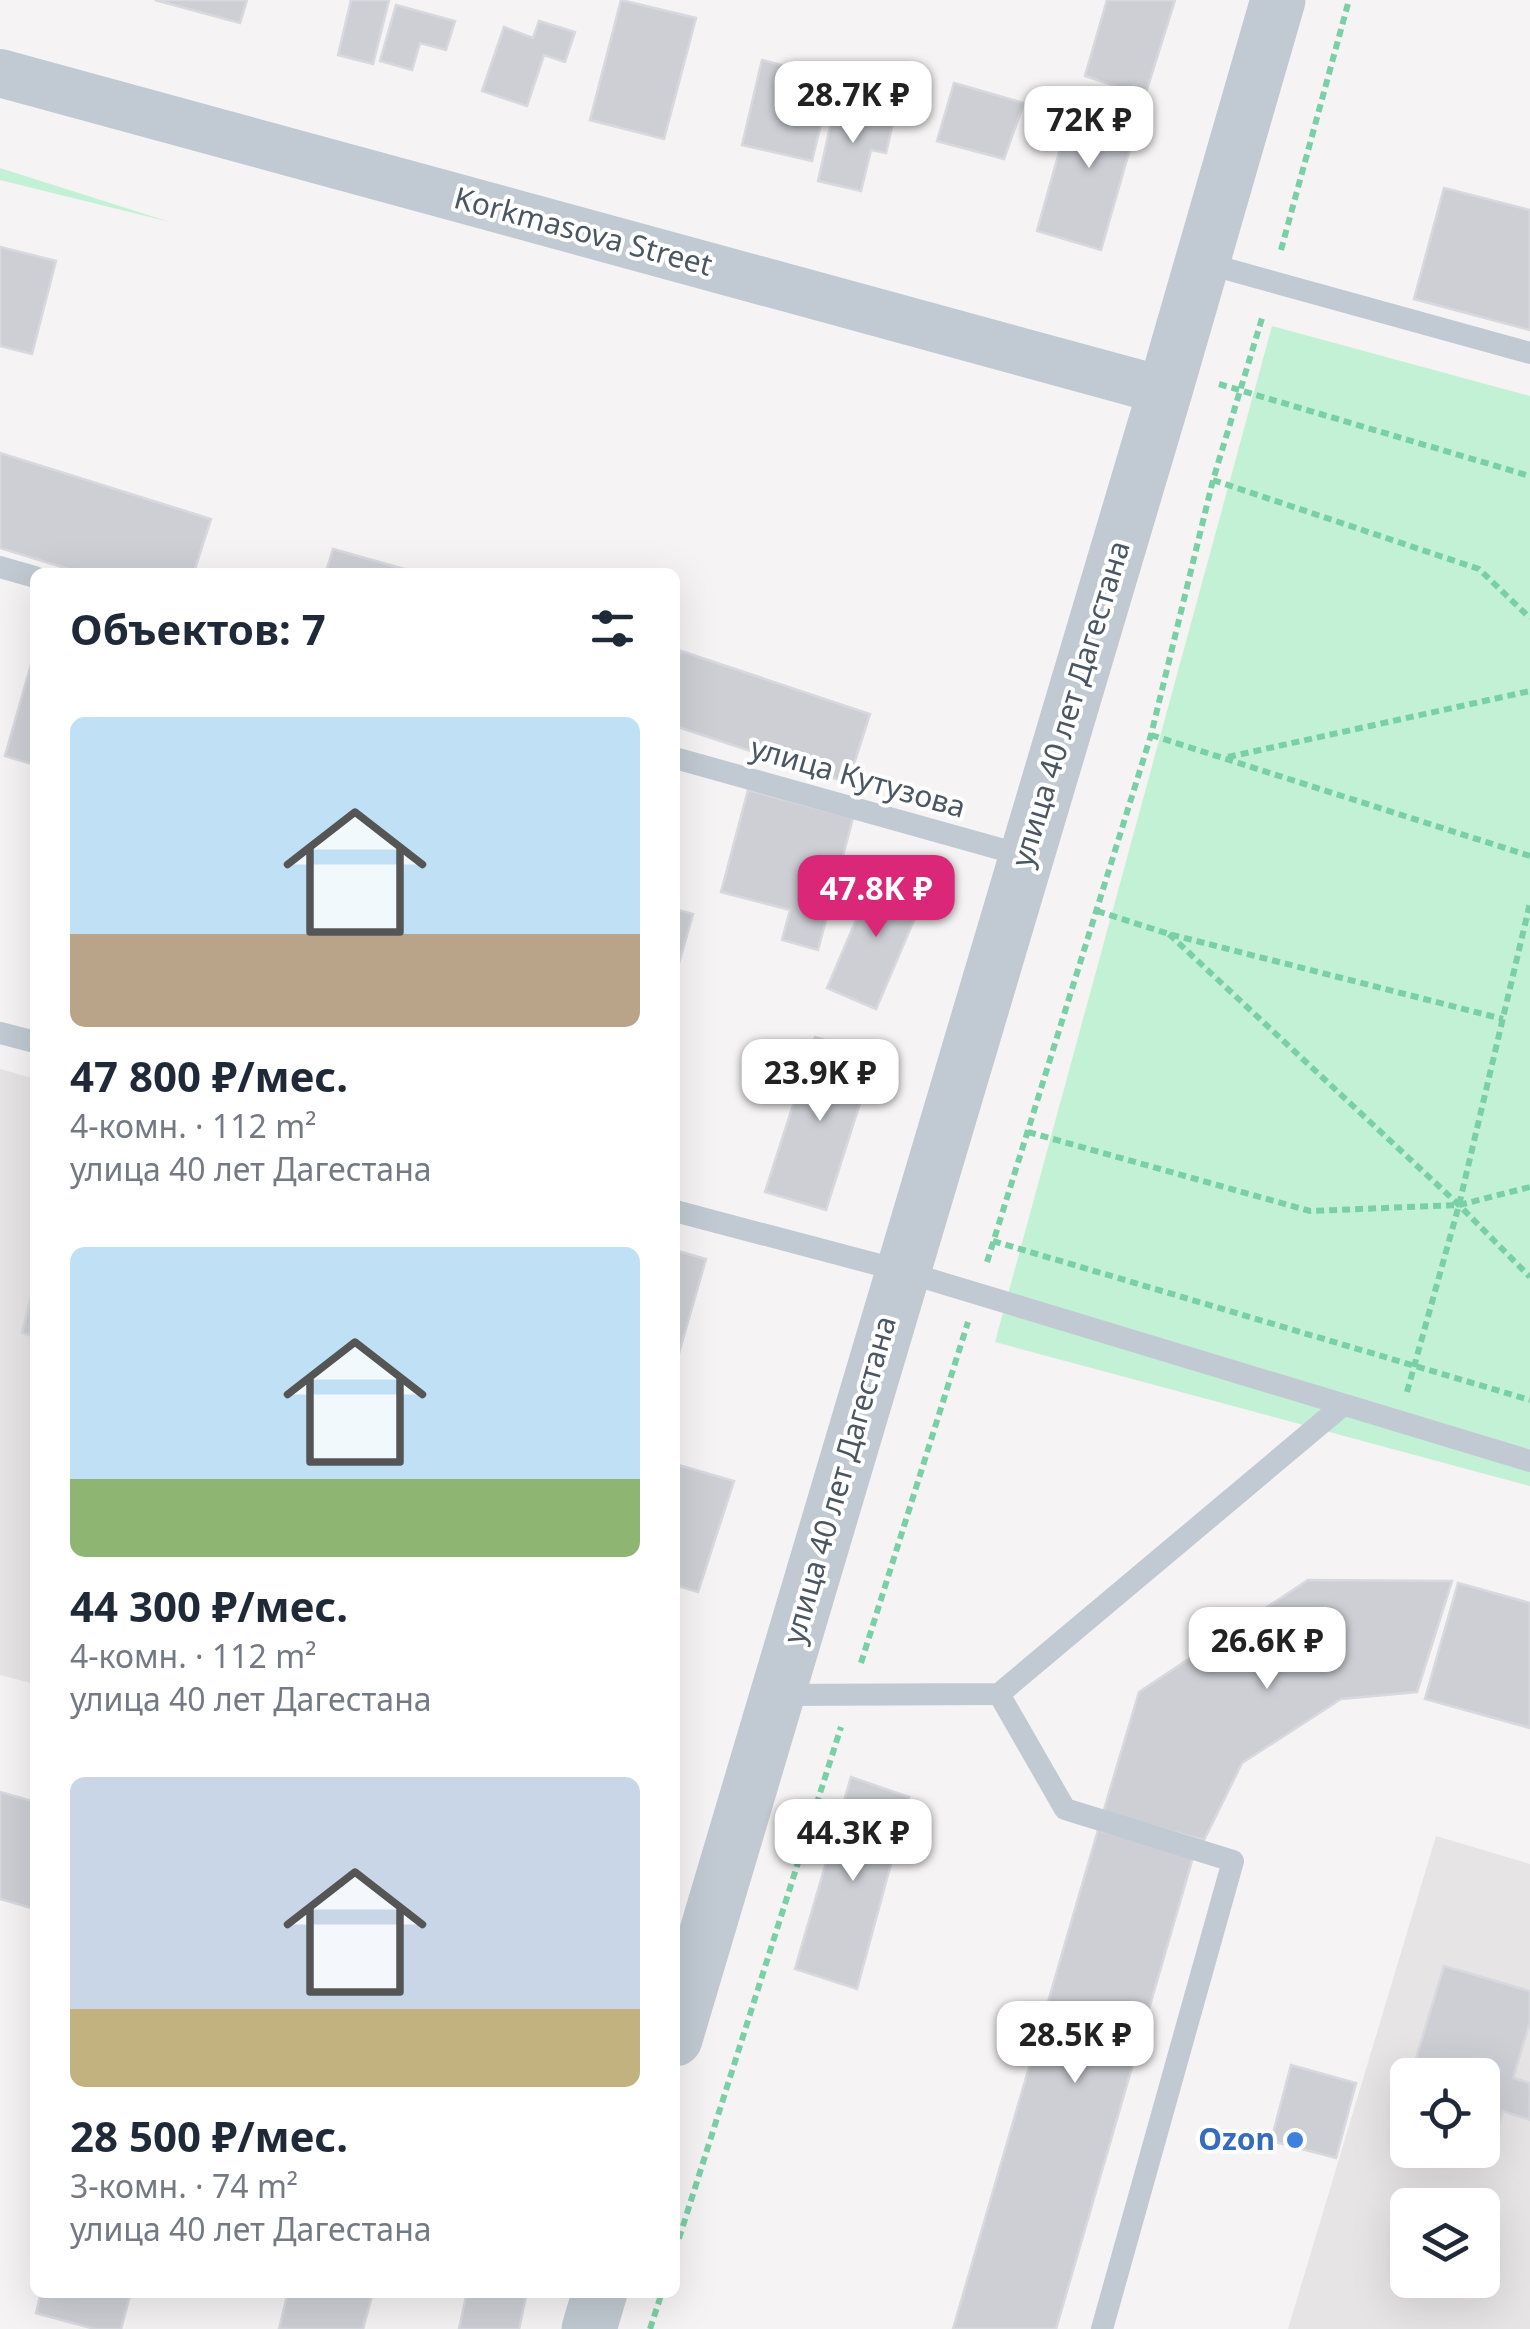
<!DOCTYPE html>
<html lang="ru">
<meta charset="utf-8">
<style>
:root{--surface:#fff;--page:#f6f6f7;--text:#1f2937;--muted:#747a83;--accent:#db2777}
body{margin:0;font-family:"Noto Sans",sans-serif;background:var(--page);color:var(--text);height:100vh;display:flex;flex-direction:column;font-size:38px;white-space:nowrap}
*{box-sizing:border-box;margin:0}
p{font-size:32px;color:var(--muted)}
.icon{flex:none;width:55px;height:55px;fill:none;stroke:currentColor;stroke-width:2;stroke-linecap:round;stroke-linejoin:round}
.map{position:relative;flex:1;overflow:hidden}
.side{position:absolute;left:30px;top:568px;width:650px;height:1730px;display:flex;flex-direction:column;background:var(--surface);border-radius:15px;box-shadow:0 10px 40px #0002}
.side>*{flex:none}
.tools{position:absolute;left:1390px;top:2058px;display:grid;gap:20px}
.tools a{display:grid;place-items:center;width:110px;height:110px;border-radius:15px;background:var(--surface);box-shadow:0 10px 40px #0002;font-size:50px}
.price{position:absolute;translate:-50% -85px;padding:0 22px;border-radius:20px;background:#fff;color:#222;font-size:32px;line-height:65px;filter:drop-shadow(0 2px 5px #0008)}
.price::after{content:'';position:absolute;left:50%;top:60px;width:30px;height:22px;margin-left:-15px;background:inherit;clip-path:polygon(0 0,100% 0,50% 100%)}
.price.on{background:var(--accent);color:#fff}
ul{padding:0;list-style:none}
li{display:grid;align-content:center;gap:20px;height:530px;padding:0 40px}
li span{display:grid;place-items:center;height:310px;border-radius:15px;color:#555}
li>.icon{margin-inline-start:auto}
span .icon{width:180px;height:180px;fill:#fffc;stroke-width:1}
li b{font-size:42px}
h2{display:flex;justify-content:space-between;align-items:center;height:120px;padding:0 40px;font-size:42px}
.map>svg:first-child{display:block}
.education{fill:#e6e4e5;fill-rule:evenodd}
.green{fill:#c3f1d5}
.building{fill:#cdcfd5;stroke:#d7d9de;stroke-width:2.5}
.lines{fill:none;stroke-linecap:round;stroke-linejoin:round}
.path{stroke:#7ad0a6;stroke-width:6;stroke-dasharray:8 5;stroke-linecap:butt}
.service{stroke:#c1cad2;stroke-width:22}
.minor{stroke:#c1cad2;stroke-width:48}
.tertiary{stroke:#c1cad2;stroke-width:55}
.shop-dot{fill:#3f7fe0;stroke:#fff;stroke-width:4}
.labels{text-anchor:middle;stroke-width:8;stroke-linejoin:round;paint-order:stroke}
.street-label{font-size:30px;fill:#4a5661;stroke:#fff}
.shop-label{font-size:30px;font-weight:bold;fill:#366cbe;stroke:#fff;text-anchor:end}
</style>
<div class="map">
<svg width="1530" height="2329" viewBox="0 0 1530 2329">
<rect width="100%" height="100%" fill="#f5f3f3"/>
<g class="education">
<path d="M0,1069l35,10v605l-35,-9z"/>
<path d="M1436,1836l94,28v465h-242zM1408,2075h74v75h-74zM1408,2205h74v75h-74z"/>
</g>
<g class="green">
<path d="M0,168l170,54 -170,-42z"/>
<path d="M1272,326l258,70v1090l-535,-144z"/>
</g>
<g class="building">
<path d="M155,0h92l-7,23z"/>
<path d="M351,0h38l-16,64 -35,-9z"/>
<path d="M621,0l75,18 -32,121 -74,-19z"/>
<path d="M1107,0h68l-30,96 -60,-20z"/>
<path d="M396,5l59,16 -9,29 -26,-7 -8,27 -32,-9z"/>
<path d="M539,21l36,11 -10,30 -21,-7 -17,51 -45,-15 22,-64 29,11z"/>
<path d="M762,60l70,18 -20,83 -70,-16z"/>
<path d="M954,83l70,20 -20,56 -67,-18z"/>
<path d="M1076,92l65,18 -40,140 -64,-19z"/>
<path d="M835,105l59,13 -8,35 -15,-3 -10,41 -43,-10z"/>
<path d="M1444,188l86,22v120l-116,-31z"/>
<path d="M0,247l56,14 -24,93 -32,-8z"/>
<path d="M0,453l211,66 -17,53h-116l-78,-24z"/>
<path d="M333,549l82,23h-89z"/>
<path d="M681,651l189,63 -22,69 -173,-57v-56z"/>
<path d="M32,661l3,1v103l-30,-9z"/>
<path d="M748,790l105,28 -35,132 -36,-10 8,-30 -69,-18z"/>
<path d="M877,871l49,21 -50,117 -49,-21z"/>
<path d="M675,909l18,5 -18,63z"/>
<path d="M815,1037l60,19 -49,154 -61,-18z"/>
<path d="M675,1250l31,9 -31,108z"/>
<path d="M35,1280v57l-13,-4z"/>
<path d="M675,1464l59,17 -36,111 -23,-7z"/>
<path d="M1308,1580l144,1 -35,111 -76,7 -99,64 -38,77 -101,-27 36,-121z"/>
<path d="M1458,1583l72,20v125l-105,-29z"/>
<path d="M851,1777l58,20 -52,192 -62,-20z"/>
<path d="M0,1792l35,10v107l-35,-10z"/>
<path d="M1098,1830l95,27 -137,472h-103z"/>
<path d="M1444,1966l86,25v31l-17,56 17,5v37l-27,-9 -13,44 -17,-5h9v-75h-71z"/>
<path d="M1291,2065l65,18 -20,75 -65,-17z"/>
<path d="M1408,2085v45l-13,-3z"/>
<path d="M41,2292h90l-10,37h-26l-59,-16z"/>
<path d="M288,2292h85l-10,37h-84z"/>
<path d="M467,2292h60l-8,37h-60z"/>
</g>
<g class="lines">
<g class="path">
<path d="M1281,250l68,-250"/>
<path d="M1219,384l311,92"/>
<path d="M1213,480l266,89 51,49"/>
<path d="M1151,735l379,121"/>
<path d="M1228,757l302,-66"/>
<path d="M1097,911l72,23 334,85"/>
<path d="M1169,934l290,271 71,72"/>
<path d="M1028,1132l282,79 149,-6 71,-18"/>
<path d="M993,1241l537,159"/>
<path d="M987,1262l164,-527 62,-255 50,-165"/>
<path d="M1407,1392l52,-187 71,-302"/>
<path d="M861,1663l107,-341"/>
<path d="M675,2251l166,-524"/>
<path d="M650,2329l12,-37"/>
</g>
<g class="service">
<path d="M1201,262l329,91"/>
<path d="M0,567l35,10"/>
<path d="M675,758l350,98"/>
<path d="M0,1033l35,9"/>
<path d="M675,1211l227,60 628,190"/>
<path d="M999,1694l66,115 168,52 -131,468"/>
<path d="M777,1695l222,-1 343,-288"/>
</g>
<path class="minor" d="M0,73l1165,318"/>
<g class="tertiary">
<path d="M675,2039l490,-1648 113,-391"/>
<path d="M589,2329l11,-37"/>
</g>
</g>
<circle class="shop-dot" cx="1295" cy="2140" r="10"/>
<g class="labels">
<g class="street-label">
<text transform="translate(583 232) rotate(15)" y="10">Korkmasova Street</text>
<text transform="translate(1071 704) rotate(-73)" y="10">улица 40 лет Дагестана</text>
<text transform="translate(858 778) rotate(16)" y="10">улица Кутузова</text>
<text transform="translate(840 1480) rotate(-74)" y="10">улица 40 лет Дагестана</text>
</g>
<g class="shop-label">
<text x="1275" y="2150">Ozon</text>
</g>
</g>
</svg>
<div class="tools">
<a><svg class="icon" aria-label="locate" viewBox="0 0 24 24"><circle cx="12" cy="12" r="6"/><path d="M12 2v4M12 18v4M2 12h4M18 12h4"/></svg></a>
<a><svg class="icon" aria-label="layers" viewBox="0 0 24 24"><path d="M12 4l9 5-9 5-9-5zM3 14l9 5 9-5"/></svg></a>
</div>
<b class="price" style="left:853px;top:146px">28.7K ₽</b>
<b class="price" style="left:1089px;top:171px">72K ₽</b>
<b class="price on" style="left:876px;top:940px">47.8K ₽</b>
<b class="price" style="left:820px;top:1124px">23.9K ₽</b>
<b class="price" style="left:1267px;top:1692px">26.6K ₽</b>
<b class="price" style="left:853px;top:1884px">44.3K ₽</b>
<b class="price" style="left:1075px;top:2086px">28.5K ₽</b>
<section class="side">
<h2>Объектов: 7<svg class="icon" aria-label="filters" viewBox="0 0 24 24"><path d="M4 7h16M4 17h16"/><circle cx="9" cy="7" r="2"/><circle cx="15" cy="17" r="2"/></svg></h2>
<ul>
<li><span style="background:linear-gradient(#bfe0f5 70%,#b9a48a 0)"><svg class="icon" aria-label="home" viewBox="0 0 24 24"><path d="M3 11l9-7 9 7M6 9v11h12V9"/></svg></span><div><b>47 800 ₽/мес.</b><p>4-комн. · 112 m²</p><p>улица 40 лет Дагестана</p></div></li>
<li><span style="background:linear-gradient(#bfe0f5 75%,#8fb573 0)"><svg class="icon" aria-label="home" viewBox="0 0 24 24"><path d="M3 11l9-7 9 7M6 9v11h12V9"/></svg></span><div><b>44 300 ₽/мес.</b><p>4-комн. · 112 m²</p><p>улица 40 лет Дагестана</p></div></li>
<li><span style="background:linear-gradient(#c9d6e8 75%,#c2b280 0)"><svg class="icon" aria-label="home" viewBox="0 0 24 24"><path d="M3 11l9-7 9 7M6 9v11h12V9"/></svg></span><div><b>28 500 ₽/мес.</b><p>3-комн. · 74 m²</p><p>улица 40 лет Дагестана</p></div></li>
</ul>
</section>
</div>
